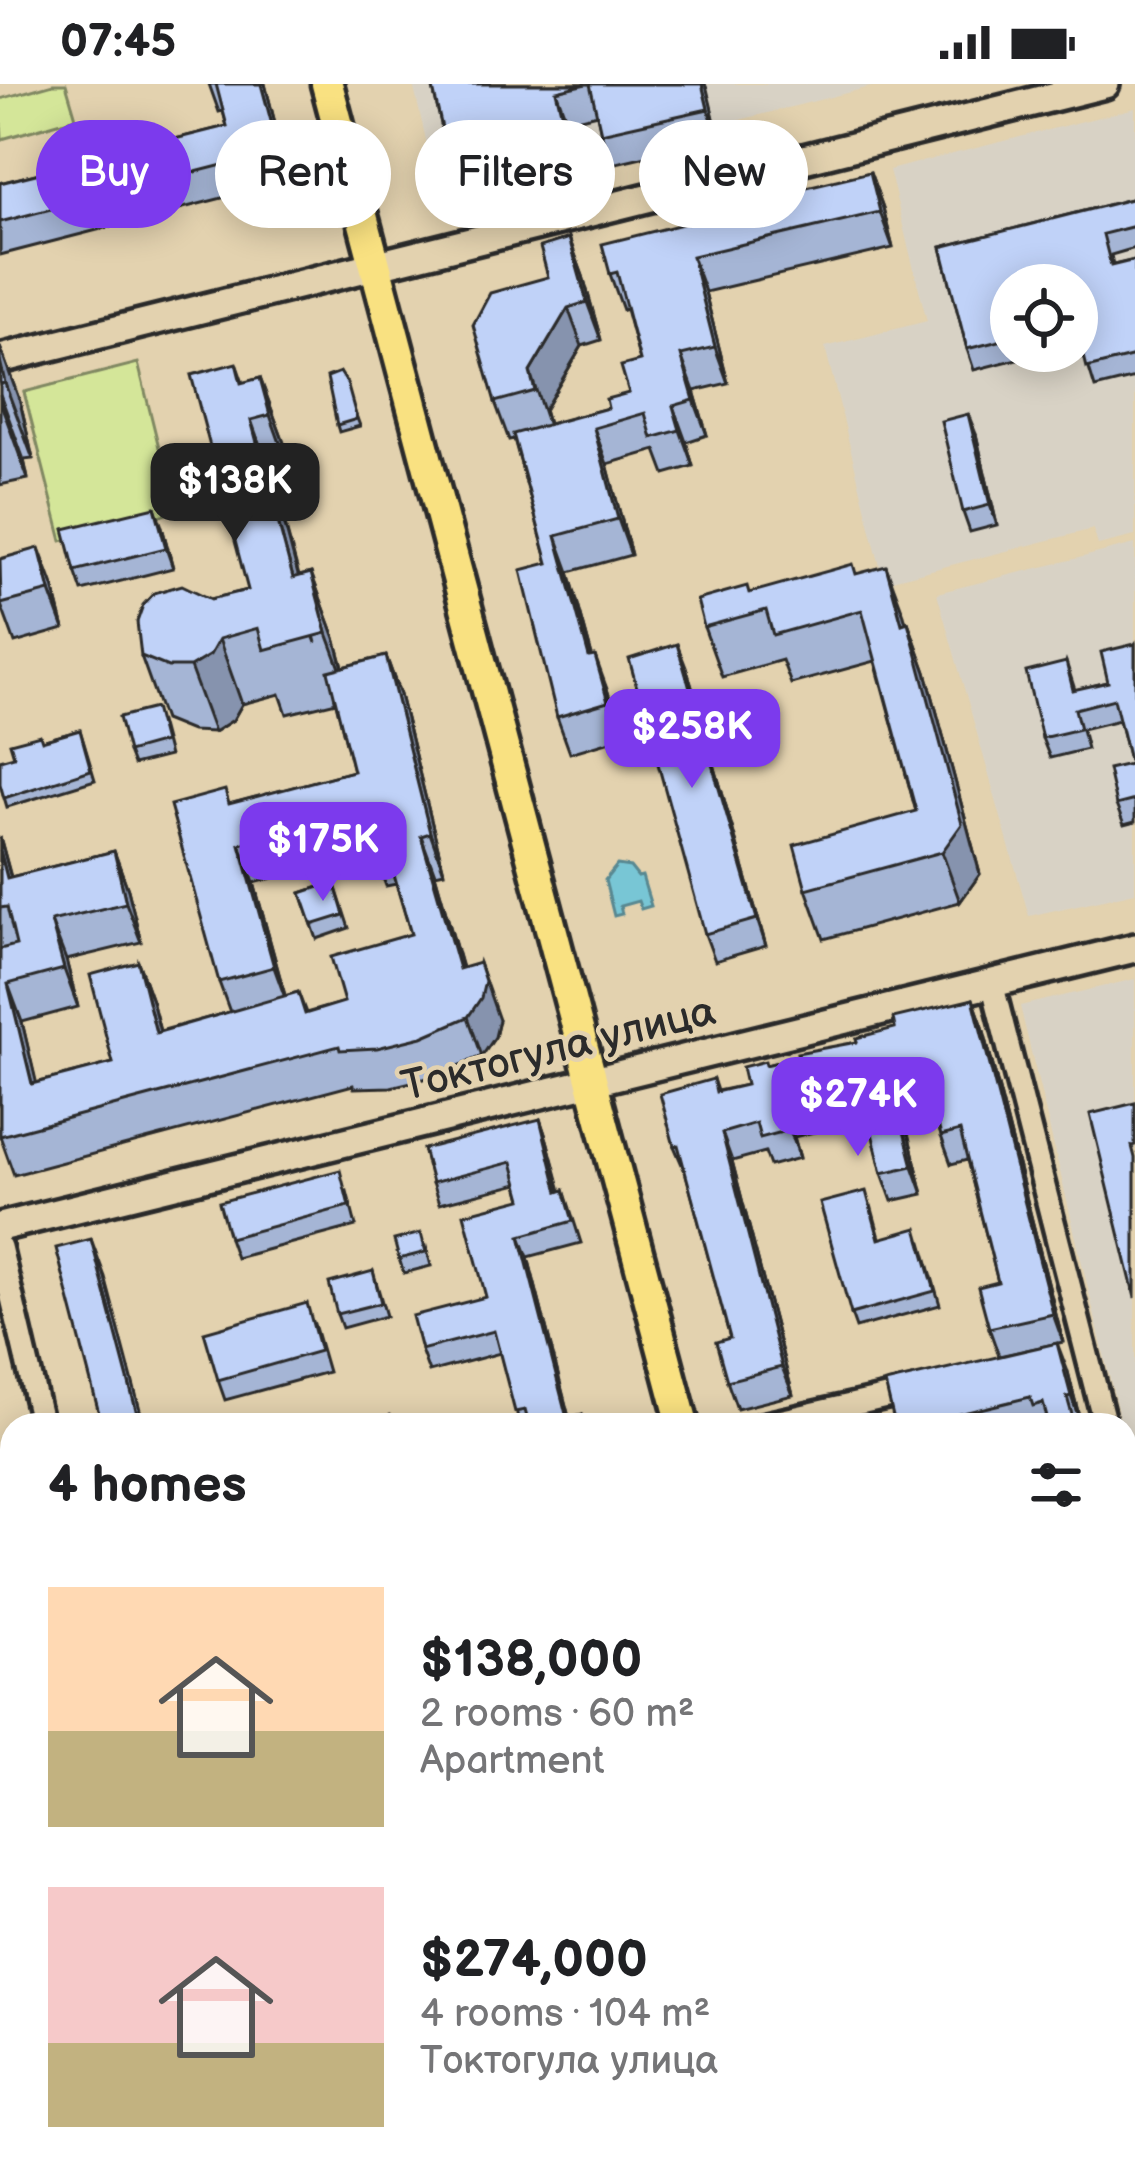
<!DOCTYPE html>
<meta charset="utf-8">
<style>
:root{--surface:#fff;--page:#f6f6f6;--text:#202124;--muted:#757577;--accent:#7c3aed}
body{margin:0;font-family:"Balsamiq Sans",sans-serif;background:var(--page);color:var(--text);height:100vh;display:flex;flex-direction:column;font-size:45px;white-space:nowrap}
*{box-sizing:border-box;margin:0}
p{font-size:39px;color:var(--muted)}
.icon{flex:none;width:66px;height:66px;fill:none;stroke:currentColor;stroke-width:2;stroke-linecap:round;stroke-linejoin:round}
.map{position:relative;flex:1;overflow:hidden}
.side{position:absolute;left:0px;top:1329px;width:1137px;height:771px;display:flex;flex-direction:column;background:var(--surface);border-radius:36px 36px 0 0;box-shadow:0 6px 30px #0003}
.side>*{flex:none}
.hud{position:absolute;left:36px;top:36px;width:1065px;height:108px;display:flex;gap:24px}
.tools{position:absolute;left:990px;top:180px;display:grid;gap:24px}
.tools a{display:grid;place-items:center;width:108px;height:108px;border-radius:50%;background:var(--surface);box-shadow:0 6px 30px #0003;font-size:60px}
.price{position:absolute;translate:-50% -102px;padding:0 27px;border-radius:24px;background:var(--accent);color:#fff;font-size:39px;line-height:78px;filter:drop-shadow(0 3px 6px #0008)}
.price::after{content:'';position:absolute;left:50%;top:72px;width:36px;height:27px;margin-left:-18px;background:inherit;clip-path:polygon(0 0,100% 0,50% 100%)}
.price.on{background:#222;color:#fff}
ul{padding:0;list-style:none}
li{display:flex;align-items:center;gap:36px;height:300px;padding:0 48px}
li span{display:grid;place-items:center;flex:none;width:336px;height:240px;border-radius:0px;color:#555}
li>.icon{margin-inline-start:auto}
span .icon{width:144px;height:144px;fill:#fffc;stroke-width:1}
li b{font-size:51px}
h2{display:flex;justify-content:space-between;align-items:center;height:144px;padding:0 48px;font-size:51px}
.pill{padding:0 42px;border-radius:54px;background:var(--surface);box-shadow:0 6px 30px #0003;font-size:42px;line-height:108px}
.pill.on{background:var(--accent);color:#fff}
.status{display:flex;justify-content:space-between;align-items:center;height:84px;padding:0 60px;background:var(--surface);direction:ltr}
.status svg{height:33px;fill:currentColor}
.map>svg:first-child{display:block}
.built{fill:#d8d2c5;fill-rule:evenodd}
.green{fill:#d4e699;stroke:#808862;stroke-width:3}
.water{fill:#78c6d5;stroke:#598891;stroke-width:3}
.lines{fill:none;stroke-linecap:round;stroke-linejoin:round}
.street-casing{stroke:#2b2b2b;stroke-width:30}
.secondary-casing{stroke:#2b2b2b;stroke-width:36}
.primary-casing{stroke:#2b2b2b;stroke-width:39}
.street{stroke:#e3d2af;stroke-width:21}
.secondary{stroke:#e3d2af;stroke-width:27}
.primary{stroke:#f9e181;stroke-width:30}
.wall{fill:#a5b5d5;stroke:#2b2b2b;stroke-width:3;fill-rule:evenodd}
.shaded-wall{fill:#8693ae;stroke:#2b2b2b;stroke-width:3}
.building{fill:#c0d2f8;stroke:#2b2b2b;stroke-width:3}
.labels{text-anchor:middle;stroke-width:9;stroke-linejoin:round;paint-order:stroke}
.street-label{font-size:42px;fill:#2b2b2b;stroke:#e3d2af}
</style>
<div class="status"><b>07:45</b><svg viewBox="0 0 49 12"><path d="M0 12V9h3v3zM5 12V6h3v6zM10 12V3h3v9zM15 12V0h3v12zM26 1h20v11H26zM47 4h2v5h-2z"/></svg></div>
<div class="map">
<svg width="1135" height="2099" viewBox="0 0 1135 2099">
<rect width="100%" height="100%" fill="#e3d2af"/>
<filter id="ink" filterUnits="userSpaceOnUse"><feTurbulence type="fractalNoise" baseFrequency=".00833" numOctaves="2"/><feDisplacementMap in="SourceGraphic" scale="24" xChannelSelector="R" yChannelSelector="G"/><feConvolveMatrix kernelMatrix="1 2 1 2 8 2 1 2 1" color-interpolation-filters="sRGB"/></filter>
<g filter="url(#ink)">
<g class="built">
<path d="M413,0h469l-443,112z"/>
<path d="M1135,24v428l-37,9 -5,-16 -209,53 -59,-235 102,-26 -38,-151zM1011,201h66v66h-66z"/>
<path d="M1135,460v348l-106,24 -92,-323z"/>
<path d="M1135,895v506l-10,-41v-19h-4l-101,-419z"/>
</g>
<g class="green">
<path d="M53,0h13l10,34 -74,21 -2,-40z"/>
<path d="M138,279l37,149 -113,29 -38,-149z"/>
</g>
<path class="water" d="M617,781l13,2 8,10 4,-1 9,30 -10,3 -3,-8 -18,5 2,8 -8,2 -9,-36z"/>
<g class="lines">
<g class="street-casing">
<g id="street">
<path d="M992,899l113,442"/>
<path d="M0,1163l42,178"/>
<path d="M762,1341l151,-34"/>
<path d="M1125,1420l10,38"/>
<path d="M228,2088l3,11"/>
</g>
</g>
<g class="secondary-casing">
<g id="secondary">
<path d="M0,275l1105,-275"/>
<path d="M0,1143l1135,-279"/>
<path d="M1125,1776l10,-2"/>
<path d="M0,2057l12,-3"/>
</g>
</g>
<g class="primary-casing">
<g id="primary">
<path d="M327,0l356,1341"/>
<path d="M878,2088l3,11"/>
</g>
</g>
<use href="#street" class="street"/>
<use href="#secondary" class="secondary"/>
<use href="#primary" class="primary"/>
</g>
<g class="wall">
<path d="M209,0h56l20,78 -12,3 -7,12 3,9 -269,69v-72l227,-57 -4,-15 -4,1z"/>
<path d="M432,0h273l14,55 -107,25 -11,-31 -4,-19 -30,7 8,33 -117,27 -11,-31z"/>
<path d="M870,88l13,36 10,40 -188,44 23,91 -34,8 13,44 -21,7 7,24 -28,8 -9,-24 -49,14 24,91 -62,17 23,84 16,36 13,46 -51,15 -13,-36 -9,-154 -34,-124 -5,1 -14,-38 53,-125 21,-39 14,38 18,64 -19,6 -38,64 4,14 60,-16 21,-15 11,-32 -14,-52 -3,1 -13,-36 93,-55z"/>
<path d="M1135,114v50l-24,7 2,10 22,-5v118l-40,10 -14,-45 -4,1v-59h-66v66h37l-74,19 -7,-21 -26,-102z"/>
<path d="M0,263l20,55 13,57 -9,1 4,19 -28,6z"/>
<path d="M236,279l7,20 17,-5 24,65 9,36 -19,5 25,92 12,-3 24,65 8,29 43,-11 14,39 44,177 -9,2 27,94 37,52 -4,17 -13,19 -46,20 -45,11 -37,1 -1,-3 -339,90 -14,-39v-299l11,40 103,-26 14,39 13,52 -75,18 12,47 -56,15 14,61 77,-20 25,-101 14,39 8,30 70,-19 -11,-30 11,-178 123,-33 -17,-69 -49,12 -7,-20 -38,10 -9,16 -19,12 -23,-1 -27,-11 -23,-64 70,-57 37,-9zM373,767l13,35 10,-2 15,50 -67,68 -38,11 -8,-21 -13,4 -31,-113z"/>
<path d="M340,288l20,54 -21,6 -2,-7z"/>
<path d="M976,350l21,91 -27,7 -7,-20z"/>
<path d="M162,443l11,41 -91,23 -7,-20z"/>
<path d="M857,490l51,48 18,50 54,202 -20,28 -136,37 -18,-50 110,-78 -41,-150 -84,23 -9,-24 -60,17 -18,-50 46,-34z"/>
<path d="M53,502l11,43 -49,14 -15,-41z"/>
<path d="M1135,560v178l-11,3 -8,-20 14,-41 -11,-44 -37,9 5,20 -37,9 -8,-20 24,-76 9,28 33,-8z"/>
<path d="M687,586l79,276 -51,15 -10,-27z"/>
<path d="M160,638l9,34 -36,9 -5,-13z"/>
<path d="M80,646l15,50 -88,27 -7,-23 14,-28 28,-15z"/>
<path d="M334,798l15,46 -32,11 -16,-46z"/>
<path d="M973,915l10,28 80,315 -64,14 -10,-28 9,-46 -31,-122 -16,4 -10,-28 -10,-39 -30,8 22,89 -31,7 -10,-28 -13,-55 -75,19 6,21 -30,8 -5,-14 -33,9 61,234 -56,14 -10,-28 3,-43 -44,-164 -12,-28 39,-67 4,12 29,-6 20,-20 91,-23z"/>
<path d="M540,1035l7,21 14,51 3,-1 17,53 -53,14 41,161 17,7h-66l-20,-72 -71,19 -8,-22 65,-53 36,-98 -4,-15 -79,20 -7,-21z"/>
<path d="M347,1107l9,35 -120,32 -7,-20z"/>
<path d="M871,1121l9,33 42,4 18,63 -84,23 -5,-14z"/>
<path d="M426,1162l5,20 -27,7 -5,-14z"/>
<path d="M373,1187l13,45 -44,12 -5,-14z"/>
<path d="M314,1240l14,48 -103,28 -7,-20z"/>
<path d="M1068,1288l13,52 -186,1z"/>
<path d="M0,1402l12,47v50l-12,3z"/>
<path d="M12,1513v110l-12,4v-110z"/>
<path d="M1135,1651v69l-10,3v-69z"/>
<path d="M12,1786v79l-12,-6v-64z"/>
<path d="M12,1865v82l-12,4v-82z"/>
<path d="M1135,1959v79l-10,2v-79z"/>
<path d="M0,1979l6,21 -6,2z"/>
<path d="M285,2088h165l-44,11h-117z"/>
<path d="M1019,2088l3,11h-81z"/>
</g>
<g class="shaded-wall">
<path d="M261,0h4l20,78 -11,-30z"/>
<path d="M702,0h3l2,5 12,50 -11,-30z"/>
<path d="M556,7l11,30 8,33 -11,-30z"/>
<path d="M262,51l11,30 -7,12 3,9 -14,-39z"/>
<path d="M870,88l13,36 10,40 -13,-36z"/>
<path d="M569,154l14,38 18,64 -14,-38z"/>
<path d="M692,172l13,36 23,91 -13,-36z"/>
<path d="M568,224l14,38 -38,64 5,19 -19,-57z"/>
<path d="M0,263l20,55 13,57 -33,-89z"/>
<path d="M681,271l13,36 13,44 -13,-35z"/>
<path d="M260,294l24,65 9,36 -23,-64z"/>
<path d="M0,310l24,66 4,19 -27,-75z"/>
<path d="M673,322l13,36 7,24 -13,-36z"/>
<path d="M968,330l8,20 21,91 -7,-20z"/>
<path d="M251,336l23,64 42,159 -23,-65z"/>
<path d="M594,344l13,36 24,91 -13,-36z"/>
<path d="M155,423l7,20 11,41 -7,-20z"/>
<path d="M556,452l13,36 33,121 -13,-36z"/>
<path d="M39,464l14,38 11,43 -14,-38z"/>
<path d="M886,482l18,49 16,58 -18,-49z"/>
<path d="M311,489l24,65 16,60 -24,-65z"/>
<path d="M908,538l18,50 54,202 -20,28 -18,-50z"/>
<path d="M219,555l23,65 -9,16 -19,12 -24,-65z"/>
<path d="M677,560l10,26 79,276 -9,-27z"/>
<path d="M386,572l14,39 44,177 -14,-39z"/>
<path d="M595,572l13,36 13,46 -13,-36z"/>
<path d="M421,752l14,38 38,134 -14,-39z"/>
<path d="M0,753l21,79 -14,-38 -7,-27z"/>
<path d="M240,760l14,39 34,123 -14,-39z"/>
<path d="M114,767l14,39 13,52 -15,-39z"/>
<path d="M51,837l15,39 12,47 -14,-38z"/>
<path d="M138,878l14,39 18,70 -14,-38z"/>
<path d="M479,879l20,57 -4,17 -13,19 -14,-39z"/>
<path d="M8,900l14,38 24,101 -14,-39z"/>
<path d="M973,915l10,28 80,315 -10,-28z"/>
<path d="M890,993l11,28 22,89 -10,-28z"/>
<path d="M784,1025l10,28 6,21 -10,-28z"/>
<path d="M540,1035l7,21 19,73 -8,-21z"/>
<path d="M722,1049l10,28 61,234 -11,-28z"/>
<path d="M520,1152l8,21 43,168h-2z"/>
<path d="M91,1155l14,38 39,148h-4z"/>
<path d="M1057,1259l11,29 13,52 -10,-28z"/>
</g>
<g class="building">
<path d="M216,0h45l13,48 -12,3 -7,12 3,9 -258,66v-39l227,-57z"/>
<path d="M432,0h154l-30,7 8,33 -117,26z"/>
<path d="M590,0h112l6,25 -107,24z"/>
<path d="M870,88l10,40 -188,44 23,91 -34,8 13,45 -21,6 7,24 -28,8 -7,-25 -51,15 24,91 -62,17 33,121 6,-1 13,46 -51,15 -36,-147 27,-7 -35,-129 95,-26 -2,-9 23,-6 -8,-27 19,-5 -23,-89 -7,2 -8,-30 101,-25 -2,-7z"/>
<path d="M1135,114v28l-32,8 8,32 24,-6v96l-48,12 -10,-41v-42h-66v53l-44,11 -26,-102z"/>
<path d="M569,154l18,64 -19,6 -38,64 5,19 -40,11 -22,-77 17,-32 58,-16 -8,-30z"/>
<path d="M0,276l5,23 -5,1z"/>
<path d="M236,279l5,20 19,-5 10,37 -19,5 42,158 18,-5 16,60 -63,17 -6,-22 -39,11 -9,16 -20,12h-22l-27,-11 -4,-34 6,-17 11,-12 28,-8 29,14 37,-9 -57,-215z"/>
<path d="M340,288l7,11 10,36 -20,6 -10,-48z"/>
<path d="M968,330l22,91 -27,7 -22,-91z"/>
<path d="M155,423l11,41 -91,23 -11,-42z"/>
<path d="M39,464l11,43 -49,13 -1,-45z"/>
<path d="M853,480l3,10 30,-8 16,58 6,-2 54,202 -20,28 -136,37 -12,-44 122,-34 -54,-201 -89,25 -7,-25 -62,17 -7,-27 50,-14 2,7z"/>
<path d="M677,560l80,275 -52,15 -76,-275z"/>
<path d="M1135,560v156l-19,5 -8,-36 22,-5 -16,-65 -39,10 5,20 -38,9 -16,-66 40,-10 7,28 35,-8 -7,-30z"/>
<path d="M386,572l44,177 -9,3 38,133 20,-6 6,18 -4,17 -13,19 -46,20 -45,11 -37,2 -1,-4 -339,90v-187l16,-4 -9,-38 -7,1v-57l7,27 107,-27 12,52 -75,18 13,48 -56,15 24,100 81,-21 -23,-88 48,-13 18,71 142,-41 7,22 39,-12 -13,-45 80,-23 -26,-90 -13,4 -9,-37 -123,33 34,123 -55,15 -49,-177 55,-15 4,14 124,-33 -25,-100z"/>
<path d="M155,624l9,34 -36,10 -9,-35z"/>
<path d="M80,646l11,40 -87,28 -4,-14v-24l14,-4 -4,-13 30,-8 2,6z"/>
<path d="M334,798l10,33 -32,10 -11,-32z"/>
<path d="M973,915l80,315 -64,14 -11,-41 20,-5 -38,-151 -19,5 -17,-67 -34,8 23,89 -31,7 -21,-84 -77,20 6,21 -30,8 -4,-15 -34,10 60,234 -55,14 -11,-39 14,-4 -52,-193 -4,1 -14,-52 53,-15 3,13 30,-7 -4,-18 23,-6 1,4 32,-8 -1,-4 60,-11 -1,-4 39,-10 -2,-10z"/>
<path d="M1135,1019v42l-3,1 3,12v140l-45,-184z"/>
<path d="M540,1035l18,73 6,-2 9,31 -53,15 47,182 15,-4 3,11h-56l-4,-15 -10,2 -21,-81 -73,19 -9,-34 74,-19 -22,-83 58,-15 -10,-37 -80,21 -9,-34z"/>
<path d="M340,1086l9,36 -120,32 -10,-36z"/>
<path d="M866,1107l13,48 38,-11 18,63 -84,23 -31,-111z"/>
<path d="M421,1149l5,19 -27,7 -5,-19z"/>
<path d="M91,1155l49,186h-38l-46,-177z"/>
<path d="M373,1187l8,32 -44,11 -8,-31z"/>
<path d="M307,1219l13,48 -102,29 -14,-48z"/>
<path d="M1057,1259l14,53 -4,1 8,28h-26l-6,-22 -10,3 -3,-9 -117,28h-18l-10,-42z"/>
<path d="M390,1331l2,10h-43z"/>
<path d="M0,1408l12,47v29l-12,3z"/>
<path d="M12,1513v89l-12,4v-89z"/>
<path d="M1135,1651v47l-10,3v-47z"/>
<path d="M7,1783l5,3v63l-12,-7v-47z"/>
<path d="M1135,1813v111h-1l-9,-33v-72z"/>
<path d="M12,1865v54l-12,4v-54z"/>
<path d="M1135,1959v49h-3l2,10 -9,2v-59z"/>
<path d="M22,2088h144l2,11h-168v-5z"/>
<path d="M293,2088h43l2,11h-43z"/>
<path d="M734,2088h48l3,11h-48z"/>
<path d="M938,2088h78v1l-6,1 2,9h-71z"/>
</g>
</g>
<g class="labels">
<g class="street-label">
<text transform="translate(558 963) rotate(-14)" y="15">Токтогула улица</text>
</g>
</g>
</svg>
<div class="tools">
<a><svg class="icon" aria-label="locate" viewBox="0 0 24 24"><circle cx="12" cy="12" r="6"/><path d="M12 2v4M12 18v4M2 12h4M18 12h4"/></svg></a>
</div>
<b class="price on" style="left:235px;top:461px">$138K</b>
<b class="price" style="left:692px;top:707px">$258K</b>
<b class="price" style="left:323px;top:820px">$175K</b>
<b class="price" style="left:858px;top:1075px">$274K</b>
<div class="hud">
<a class="pill on">Buy</a>
<a class="pill">Rent</a>
<a class="pill">Filters</a>
<a class="pill">New</a>
</div>
<section class="side">
<h2>4 homes<svg class="icon" aria-label="filters" viewBox="0 0 24 24"><path d="M4 7h16M4 17h16"/><circle cx="9" cy="7" r="2"/><circle cx="15" cy="17" r="2"/></svg></h2>
<ul>
<li><span style="background:linear-gradient(#ffd9b3 60%,#c2b280 0)"><svg class="icon" aria-label="home" viewBox="0 0 24 24"><path d="M3 11l9-7 9 7M6 9v11h12V9"/></svg></span><div><b>$138,000</b><p>2 rooms · 60 m²</p><p>Apartment</p></div></li>
<li><span style="background:linear-gradient(#f6c9c9 65%,#c2b280 0)"><svg class="icon" aria-label="home" viewBox="0 0 24 24"><path d="M3 11l9-7 9 7M6 9v11h12V9"/></svg></span><div><b>$274,000</b><p>4 rooms · 104 m²</p><p>Токтогула улица</p></div></li>
</ul>
</section>
</div>
